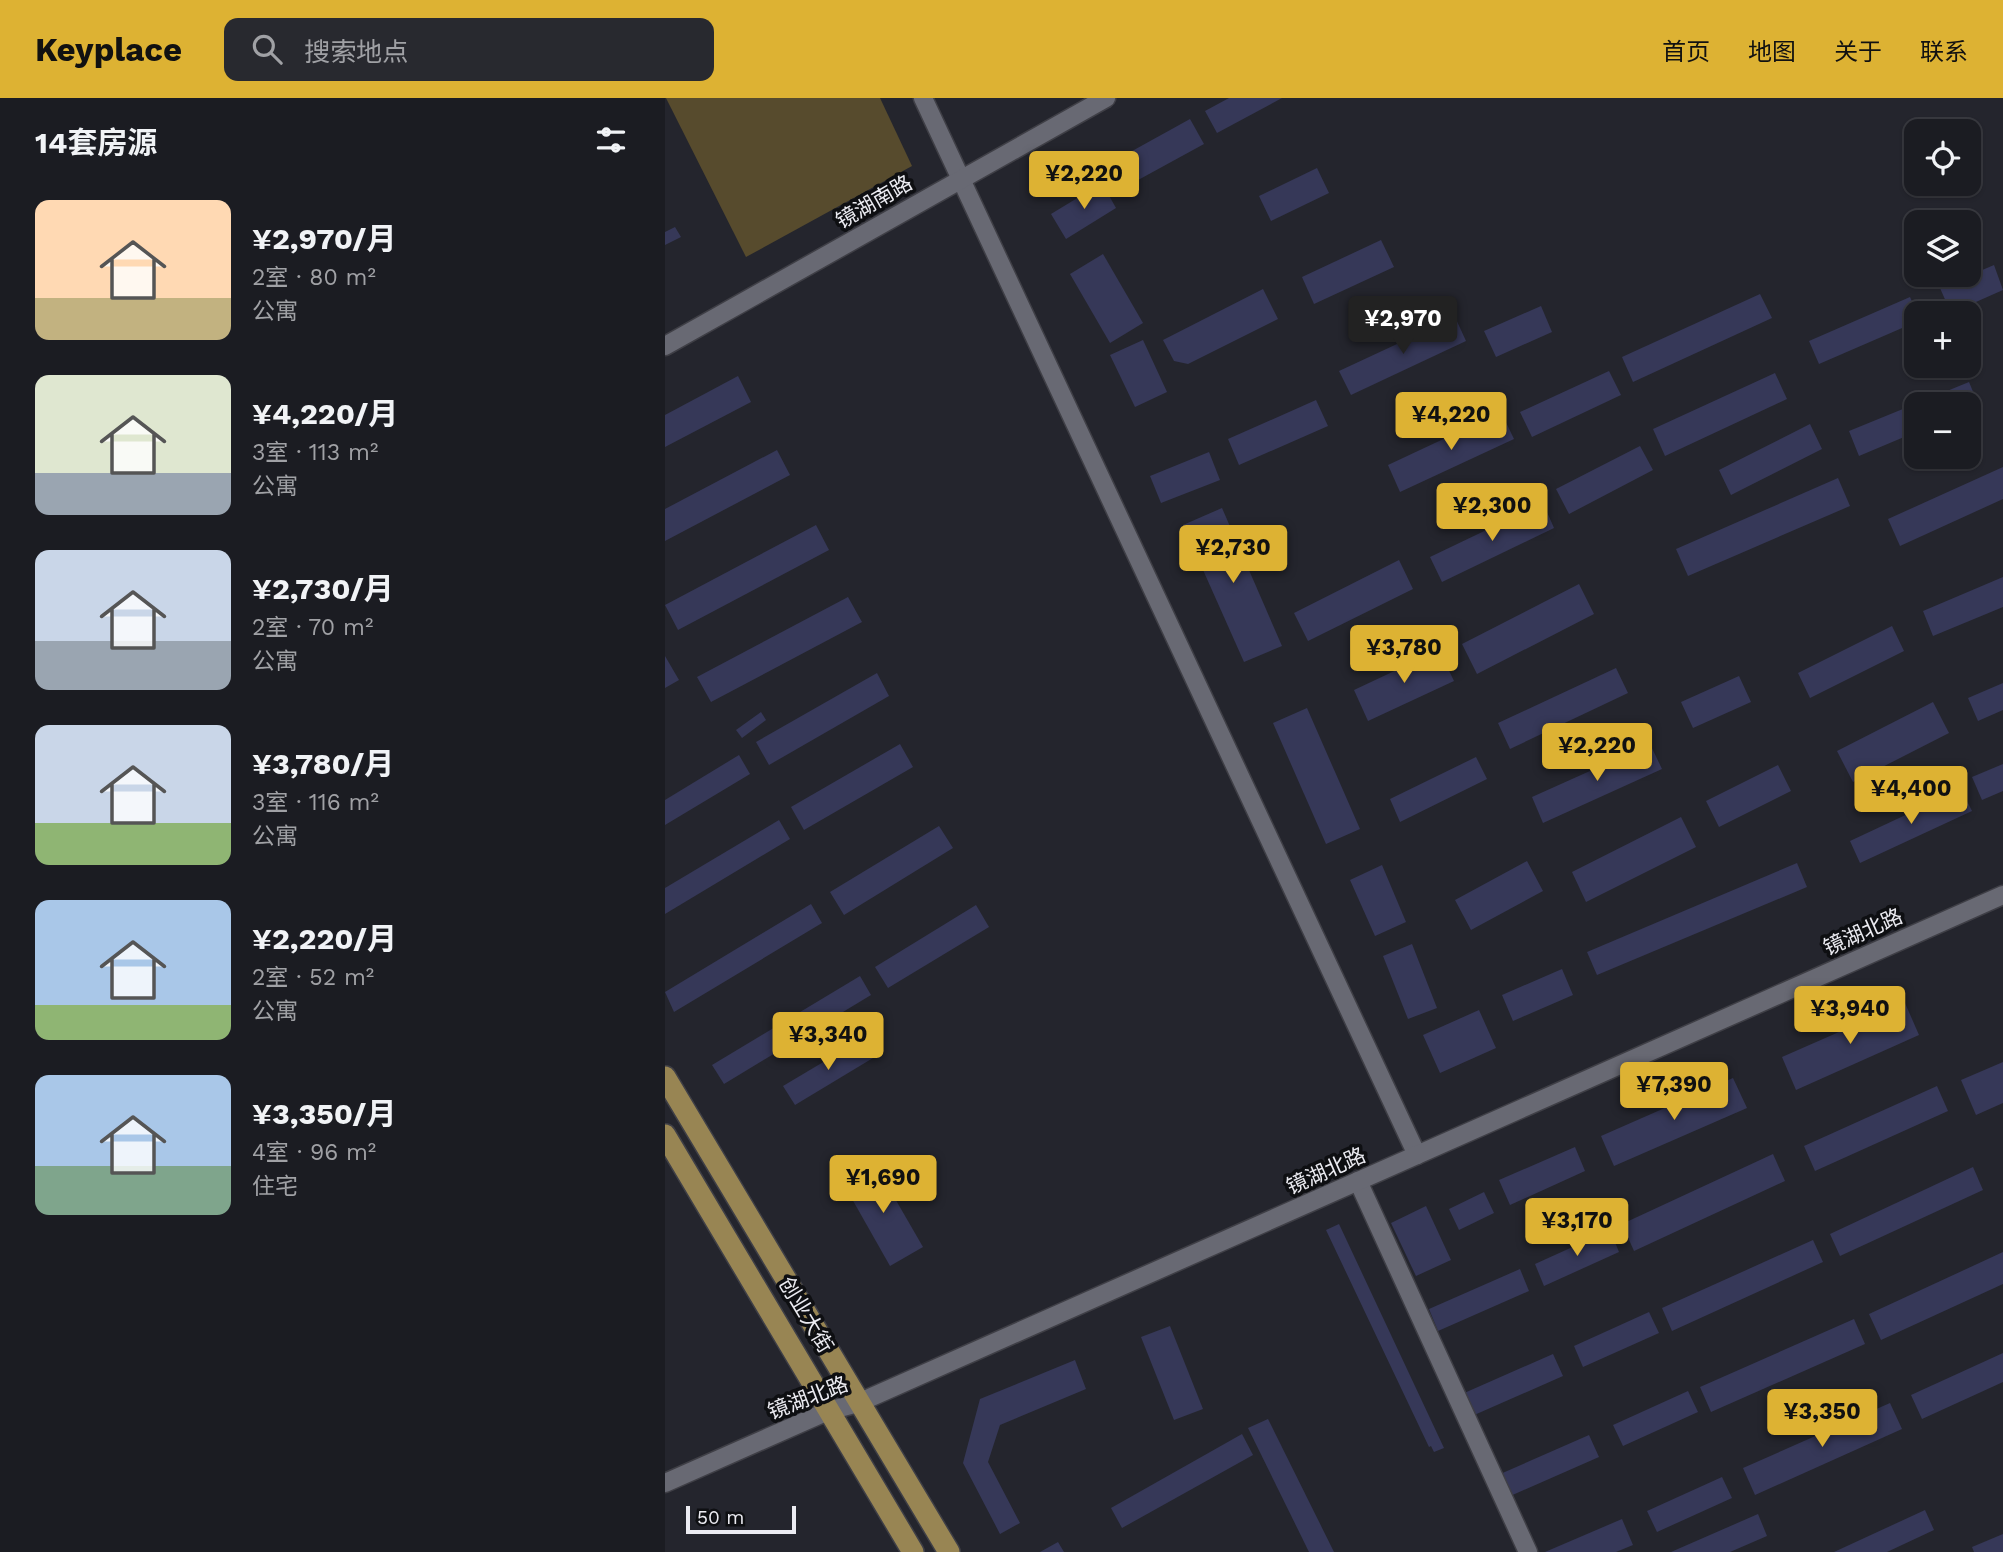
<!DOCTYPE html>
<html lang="zh">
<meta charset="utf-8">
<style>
:root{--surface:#1b1c22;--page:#28292f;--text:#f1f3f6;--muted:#a0a1a5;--line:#393a40;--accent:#ddb233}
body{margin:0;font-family:"Work Sans","Noto Sans SC",sans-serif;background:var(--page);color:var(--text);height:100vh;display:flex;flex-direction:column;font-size:26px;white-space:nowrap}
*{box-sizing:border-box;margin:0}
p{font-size:23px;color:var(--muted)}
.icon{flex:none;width:38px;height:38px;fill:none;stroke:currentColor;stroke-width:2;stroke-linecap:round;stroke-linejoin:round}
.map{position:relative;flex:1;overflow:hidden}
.sheet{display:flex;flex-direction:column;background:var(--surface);width:665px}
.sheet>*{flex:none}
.fabs{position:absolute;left:1239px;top:21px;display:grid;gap:14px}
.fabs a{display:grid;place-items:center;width:77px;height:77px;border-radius:14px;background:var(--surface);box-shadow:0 2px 5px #0004,0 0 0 2px var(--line);font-size:35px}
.scale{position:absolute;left:21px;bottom:18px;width:110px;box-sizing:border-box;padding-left:7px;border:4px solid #ececf2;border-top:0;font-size:19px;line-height:24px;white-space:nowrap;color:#ececf2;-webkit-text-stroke:5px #0e0f12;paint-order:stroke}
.price{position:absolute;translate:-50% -60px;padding:0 16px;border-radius:7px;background:var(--accent);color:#111;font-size:23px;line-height:46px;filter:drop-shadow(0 2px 4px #0008)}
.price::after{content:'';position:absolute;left:50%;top:42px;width:21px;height:16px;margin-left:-10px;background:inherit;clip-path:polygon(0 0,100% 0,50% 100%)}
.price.active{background:#222;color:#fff}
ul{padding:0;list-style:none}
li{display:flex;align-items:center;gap:21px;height:175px;padding:0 35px}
li span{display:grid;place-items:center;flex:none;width:196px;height:140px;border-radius:14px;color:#555}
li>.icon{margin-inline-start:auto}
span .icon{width:84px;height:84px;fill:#fffc;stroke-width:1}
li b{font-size:30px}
h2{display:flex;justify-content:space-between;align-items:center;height:84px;padding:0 35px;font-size:30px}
header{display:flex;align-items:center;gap:42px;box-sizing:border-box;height:98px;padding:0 35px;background:var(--accent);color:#111}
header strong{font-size:33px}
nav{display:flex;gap:38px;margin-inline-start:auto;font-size:24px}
.search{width:490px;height:63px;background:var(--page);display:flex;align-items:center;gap:18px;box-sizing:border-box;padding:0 24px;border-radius:14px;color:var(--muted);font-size:26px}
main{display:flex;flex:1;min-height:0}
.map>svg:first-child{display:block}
.green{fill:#574b2d}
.building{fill:#363858}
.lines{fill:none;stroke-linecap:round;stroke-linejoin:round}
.minor-casing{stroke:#3f3f46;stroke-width:21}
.major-casing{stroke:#3f3f46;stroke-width:24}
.minor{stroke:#686973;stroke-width:18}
.major{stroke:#988553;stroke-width:21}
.labels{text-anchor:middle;stroke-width:7;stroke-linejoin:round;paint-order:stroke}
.street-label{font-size:21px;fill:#ececf2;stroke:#0e0f12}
</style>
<header>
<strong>Keyplace</strong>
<div class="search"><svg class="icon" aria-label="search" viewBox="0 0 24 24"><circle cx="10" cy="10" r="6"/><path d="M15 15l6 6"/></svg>搜索地点</div>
<nav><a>首页</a><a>地图</a><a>关于</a><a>联系</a></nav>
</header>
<main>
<section class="sheet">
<h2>14套房源<svg class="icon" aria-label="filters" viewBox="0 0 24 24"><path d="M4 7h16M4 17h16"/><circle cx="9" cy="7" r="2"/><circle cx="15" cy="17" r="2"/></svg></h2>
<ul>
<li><span style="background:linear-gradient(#ffd9b3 70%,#c2b280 0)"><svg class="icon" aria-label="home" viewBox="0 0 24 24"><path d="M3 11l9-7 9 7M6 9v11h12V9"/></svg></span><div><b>¥2,970/月</b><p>2室 · 80 m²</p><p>公寓</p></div></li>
<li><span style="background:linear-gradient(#dfe7d0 70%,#9aa5b1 0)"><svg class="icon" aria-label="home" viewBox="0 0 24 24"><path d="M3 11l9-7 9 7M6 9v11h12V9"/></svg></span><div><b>¥4,220/月</b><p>3室 · 113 m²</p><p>公寓</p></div></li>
<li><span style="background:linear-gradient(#c9d6e8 65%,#9aa5b1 0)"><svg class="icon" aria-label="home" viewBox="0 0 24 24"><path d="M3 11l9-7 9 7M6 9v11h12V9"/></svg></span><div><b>¥2,730/月</b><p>2室 · 70 m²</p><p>公寓</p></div></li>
<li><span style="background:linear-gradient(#c9d6e8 70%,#8fb573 0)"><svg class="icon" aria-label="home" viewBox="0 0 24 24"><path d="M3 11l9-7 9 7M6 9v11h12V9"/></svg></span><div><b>¥3,780/月</b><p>3室 · 116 m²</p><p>公寓</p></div></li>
<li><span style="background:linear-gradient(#a9c7e8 75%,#8fb573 0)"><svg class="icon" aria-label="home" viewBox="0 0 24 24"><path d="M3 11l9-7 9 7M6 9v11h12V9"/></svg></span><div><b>¥2,220/月</b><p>2室 · 52 m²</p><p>公寓</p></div></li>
<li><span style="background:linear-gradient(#a9c7e8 65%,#7fa58c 0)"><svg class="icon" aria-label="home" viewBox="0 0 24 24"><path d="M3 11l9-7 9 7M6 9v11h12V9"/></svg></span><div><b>¥3,350/月</b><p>4室 · 96 m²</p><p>住宅</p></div></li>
</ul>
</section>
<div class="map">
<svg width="1338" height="1454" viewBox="0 0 1338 1454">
<rect width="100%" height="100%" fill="#24252d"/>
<path class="green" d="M1,0h214l32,68 -166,91z"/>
<g class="building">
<path d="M564,0h53l-65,35 -12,-22z"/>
<path d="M525,21l14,25 -86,47 -13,-25z"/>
<path d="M652,70l12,25 -58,28 -12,-25z"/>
<path d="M437,85l14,25 -50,31 -15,-25z"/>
<path d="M10,129l6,10 -16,8v-13z"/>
<path d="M716,142l13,27 -80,37 -12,-27z"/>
<path d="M438,156l40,69 -33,20 -40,-69z"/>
<path d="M1329,167l9,25 -52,23 -11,-25z"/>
<path d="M598,191l15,30 -90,45 -14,-3 -11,-21z"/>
<path d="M1095,196l12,24 -139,64 -11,-25z"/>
<path d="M1245,199l7,16 -1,9 -97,42 -10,-23z"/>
<path d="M876,208l11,26 -56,25 -12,-26z"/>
<path d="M790,219l11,24 -115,54 -12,-24z"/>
<path d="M478,242l24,52 -32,15 -25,-52z"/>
<path d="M944,273l12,24 -89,42 -12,-25z"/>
<path d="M1110,275l12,26 -122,57 -12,-27z"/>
<path d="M73,278l13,26 -86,45v-32z"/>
<path d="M1304,284l10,24 -10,5v-7h-53v28l-57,24 -10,-25z"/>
<path d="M651,302l12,26 -89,39 -11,-26z"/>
<path d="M836,314l13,27 -114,53 -12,-27z"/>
<path d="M1145,326l12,25 -91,46 -12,-25z"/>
<path d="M975,348l13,24 -84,44 -13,-25z"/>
<path d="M112,352l13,25 -125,66v-32z"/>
<path d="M544,354l11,28 -59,23 -11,-27z"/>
<path d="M1338,369v32l-103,47 -12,-27z"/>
<path d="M1173,380l12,28 -162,70 -12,-27z"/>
<path d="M878,405l11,25 -112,54 -12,-25z"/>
<path d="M557,410l60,138 -38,16 -61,-137z"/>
<path d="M151,427l13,25 -151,80 -13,-25z"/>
<path d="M734,462l14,29 -105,52 -14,-28z"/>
<path d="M1338,479v30l-70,29 -10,-25z"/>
<path d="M914,486l15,30 -117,60 -15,-30z"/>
<path d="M183,499l14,25 -151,80 -14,-25z"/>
<path d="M1227,528l12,25 -94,47 -12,-25z"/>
<path d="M774,552l15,31 -86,40 -14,-31z"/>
<path d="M0,558l14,24 -14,8z"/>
<path d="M951,570l12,25 -118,56 -12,-26z"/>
<path d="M212,575l12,23 -120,69 -13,-23z"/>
<path d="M1074,578l12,26 -58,26 -12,-26z"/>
<path d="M1338,585v27l-25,11 -10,-23z"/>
<path d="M1268,604l16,31 -96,49 -16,-31z"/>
<path d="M642,610l53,121 -34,15 -53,-121z"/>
<path d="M96,614l5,8 -24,18 -6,-8z"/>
<path d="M235,646l13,23 -109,63 -13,-23z"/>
<path d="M985,646l12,25 -119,54 -11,-26z"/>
<path d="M74,657l11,19 -85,51v-25z"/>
<path d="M811,659l11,22 -87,43 -10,-23z"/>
<path d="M1338,666v27l-21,9 -10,-23z"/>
<path d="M1113,667l13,26 -72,36 -13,-26z"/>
<path d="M1296,691l11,22 -112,52 -10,-22z"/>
<path d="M1016,719l15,30 -110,55 -14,-30z"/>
<path d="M114,722l11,19 -125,75v-26z"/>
<path d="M274,728l14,22 -109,67 -14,-23z"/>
<path d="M862,763l16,30 -72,39 -16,-30z"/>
<path d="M1132,765l10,24 -210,88 -10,-23z"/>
<path d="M717,767l24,57 -31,14 -25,-56z"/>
<path d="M146,806l11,19 -148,89 -9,-20z"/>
<path d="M311,807l13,22 -101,61 -13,-21z"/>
<path d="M747,846l25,64 -29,11 -25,-63z"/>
<path d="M897,871l11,26 -60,26 -11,-26z"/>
<path d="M195,878l11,19 -147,89 -12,-19z"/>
<path d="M1240,905l14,32 -123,55 -14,-33z"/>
<path d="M814,912l17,38 -56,25 -17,-38z"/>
<path d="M197,941l11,19 -78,47 -12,-19z"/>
<path d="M1338,964v41l-27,12 -15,-35z"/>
<path d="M1068,980l14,30 -133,58 -13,-30z"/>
<path d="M1272,988l11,25 -133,60 -11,-25z"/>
<path d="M910,1049l10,24 -75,34 -11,-25z"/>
<path d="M1108,1056l12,27 -151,70 -12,-27z"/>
<path d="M210,1066l48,83 -33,19 -47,-83z"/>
<path d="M1308,1069l10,23 -143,66 -10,-22z"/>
<path d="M819,1094l10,21 -35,17 -10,-21z"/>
<path d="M761,1108l25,54 -35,16 -25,-53z"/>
<path d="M674,1126l105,224 -10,4 -3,-6 -2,1 -103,-217z"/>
<path d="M945,1132l9,22 -75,34 -9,-22z"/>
<path d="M1148,1142l10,22 -151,69 -10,-23z"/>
<path d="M1338,1154v32l-122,56 -12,-26z"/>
<path d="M855,1171l9,22 -91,40 -9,-22z"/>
<path d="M984,1214l10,21 -76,34 -9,-21z"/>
<path d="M1189,1221l11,25 -154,68 -11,-25z"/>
<path d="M505,1228l33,83 -29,11 -33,-83z"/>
<path d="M1338,1255v29l-81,37 -11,-24z"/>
<path d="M888,1256l10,22 -91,40 -10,-22z"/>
<path d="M410,1262l11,29 -86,36 -12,37 32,61 -20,11 -37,-71 17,-64z"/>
<path d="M1023,1293l10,21 -75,34 -10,-21z"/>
<path d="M1225,1305l12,26 -147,66 -12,-27z"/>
<path d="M603,1321l66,133h-25l-61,-124z"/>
<path d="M577,1336l11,21 -131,73 -11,-20z"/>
<path d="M924,1337l10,22 -91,40 -10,-22z"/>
<path d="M1057,1379l10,21 -75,34 -10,-21z"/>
<path d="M1260,1412l9,20 -47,22h-53z"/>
<path d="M1093,1416l9,22 -37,16h-59z"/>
<path d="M957,1421l11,26 -17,7h-71z"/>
<path d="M1338,1436v18h-29l-2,-5z"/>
<path d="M393,1444l6,10h-24z"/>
</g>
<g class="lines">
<g class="minor-casing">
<g id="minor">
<path d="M258,0l494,1057"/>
<path d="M0,248l441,-248"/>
<path d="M693,1083l170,371"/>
<path d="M0,1385l163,-72 30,-8 1145,-508"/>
</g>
</g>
<g class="major-casing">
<g id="major">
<path d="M0,979l284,475"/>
<path d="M0,1037l248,417"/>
</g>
</g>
<use href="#minor" class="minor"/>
<use href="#major" class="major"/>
</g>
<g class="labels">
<g class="street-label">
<text transform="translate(209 104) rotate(-30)" y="7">镜湖南路</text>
<text transform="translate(1198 834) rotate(-24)" y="7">镜湖北路</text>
<text transform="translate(661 1073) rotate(-24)" y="7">镜湖北路</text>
<text transform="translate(141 1217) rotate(59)" y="7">创业大街</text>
<text transform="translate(143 1300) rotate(-21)" y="7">镜湖北路</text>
</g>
</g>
</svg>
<div class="fabs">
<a><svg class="icon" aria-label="locate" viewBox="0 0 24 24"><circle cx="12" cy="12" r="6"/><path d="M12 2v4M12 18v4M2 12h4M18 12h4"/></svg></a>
<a><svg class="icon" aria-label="layers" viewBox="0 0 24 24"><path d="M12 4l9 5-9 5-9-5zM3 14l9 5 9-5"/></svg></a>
<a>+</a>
<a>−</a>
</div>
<div class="scale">50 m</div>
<b class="price" style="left:419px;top:113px">¥2,220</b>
<b class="price active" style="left:738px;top:258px">¥2,970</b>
<b class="price" style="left:786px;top:354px">¥4,220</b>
<b class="price" style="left:827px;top:445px">¥2,300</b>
<b class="price" style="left:568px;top:487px">¥2,730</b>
<b class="price" style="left:739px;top:587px">¥3,780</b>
<b class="price" style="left:932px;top:685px">¥2,220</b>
<b class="price" style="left:1246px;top:728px">¥4,400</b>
<b class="price" style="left:1185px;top:948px">¥3,940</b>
<b class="price" style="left:163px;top:974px">¥3,340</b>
<b class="price" style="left:1009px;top:1024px">¥7,390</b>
<b class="price" style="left:218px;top:1117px">¥1,690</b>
<b class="price" style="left:912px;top:1160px">¥3,170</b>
<b class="price" style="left:1157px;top:1351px">¥3,350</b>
</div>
</main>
